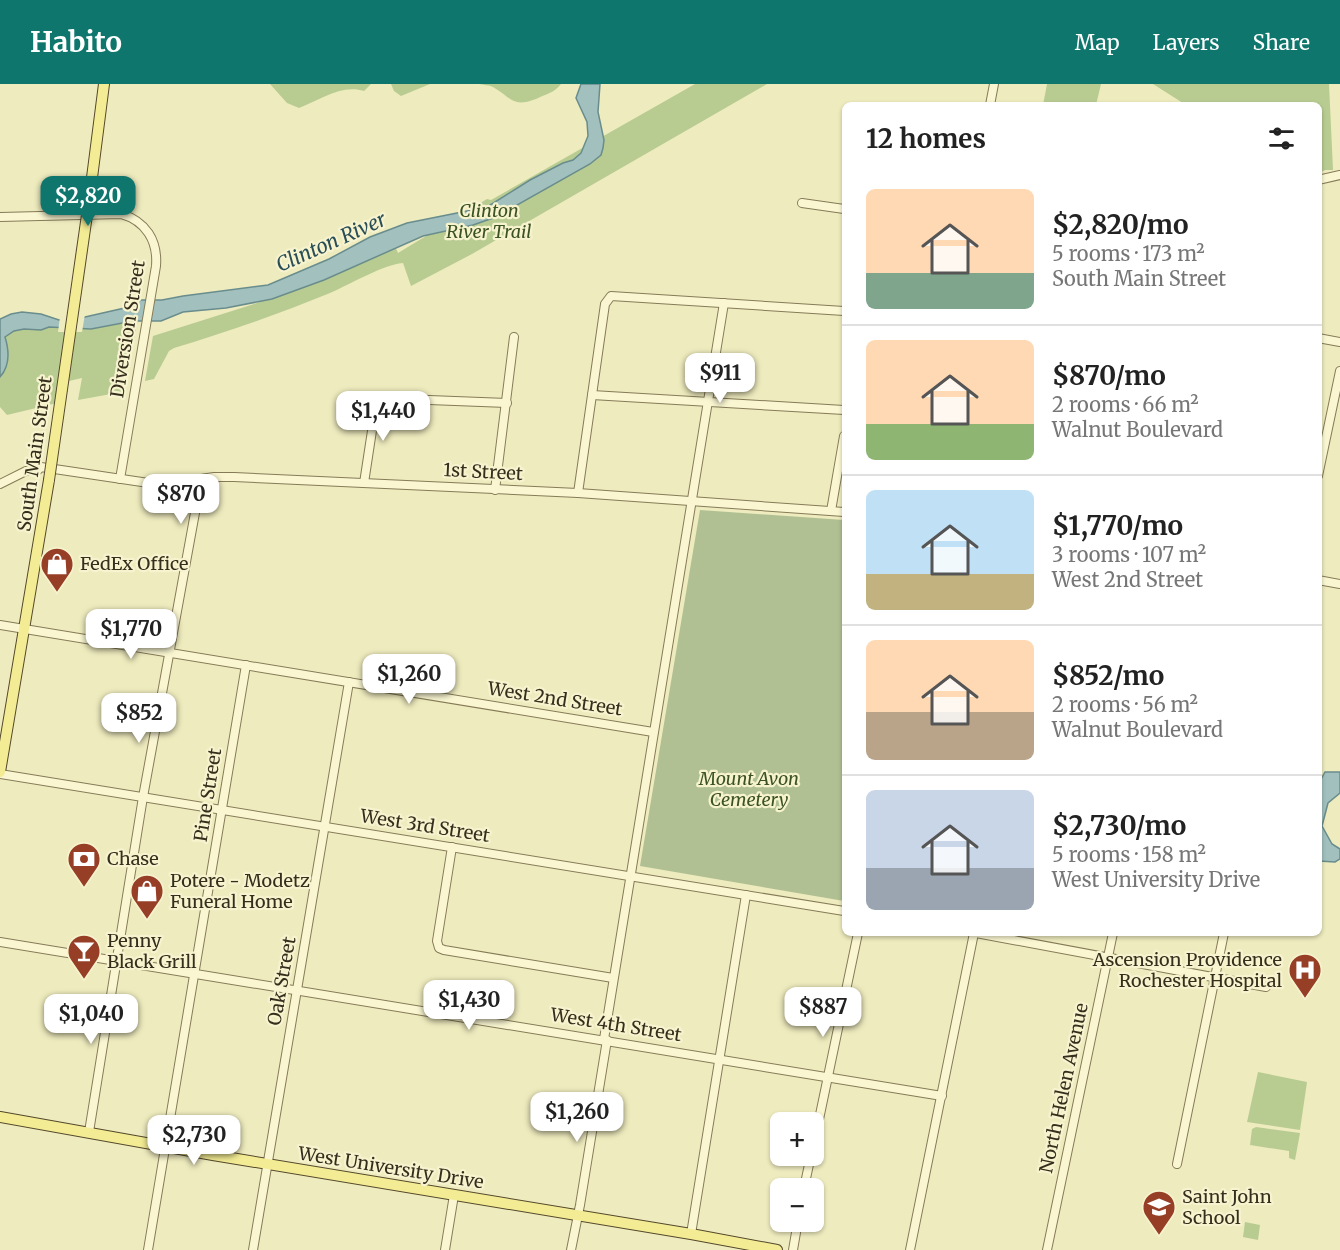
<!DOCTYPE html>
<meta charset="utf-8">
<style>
:root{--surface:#fff;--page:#f6f6f6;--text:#222;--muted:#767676;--line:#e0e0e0;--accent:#0f766e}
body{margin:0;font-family:Merriweather,serif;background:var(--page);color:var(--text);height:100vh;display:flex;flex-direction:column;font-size:22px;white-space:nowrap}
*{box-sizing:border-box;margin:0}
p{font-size:20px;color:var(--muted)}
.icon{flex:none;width:33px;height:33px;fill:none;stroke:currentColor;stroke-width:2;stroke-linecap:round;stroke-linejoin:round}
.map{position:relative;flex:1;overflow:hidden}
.details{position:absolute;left:842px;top:18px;width:480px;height:834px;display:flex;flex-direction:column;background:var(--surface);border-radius:9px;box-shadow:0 2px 4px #0004}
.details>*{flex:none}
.controls{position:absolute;left:770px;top:1028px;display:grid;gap:12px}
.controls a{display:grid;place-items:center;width:54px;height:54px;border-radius:9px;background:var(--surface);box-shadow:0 2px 4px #0004;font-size:30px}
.price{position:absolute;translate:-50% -51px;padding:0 14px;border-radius:12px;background:#fff;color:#222;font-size:20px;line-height:39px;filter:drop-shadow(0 2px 3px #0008)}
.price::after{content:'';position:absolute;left:50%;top:36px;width:18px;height:14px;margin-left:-9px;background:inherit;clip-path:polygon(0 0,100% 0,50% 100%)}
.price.on{background:var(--accent);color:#fff}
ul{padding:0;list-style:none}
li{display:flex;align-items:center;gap:18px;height:150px;padding:0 24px}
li+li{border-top:2px solid var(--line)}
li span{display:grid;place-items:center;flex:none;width:168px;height:120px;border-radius:9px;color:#555}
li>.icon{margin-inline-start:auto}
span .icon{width:72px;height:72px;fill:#fffc;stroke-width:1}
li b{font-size:26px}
h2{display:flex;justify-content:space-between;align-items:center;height:72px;padding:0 24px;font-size:26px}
header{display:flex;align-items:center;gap:36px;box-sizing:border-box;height:84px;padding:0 30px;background:var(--accent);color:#fff}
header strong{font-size:28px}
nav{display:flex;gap:33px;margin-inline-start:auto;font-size:21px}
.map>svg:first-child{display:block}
.green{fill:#b8cc92}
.cemetery{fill:#b0c092}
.water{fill:#a2c0be;stroke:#698d8d;stroke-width:1.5}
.pier{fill:#eeebbe}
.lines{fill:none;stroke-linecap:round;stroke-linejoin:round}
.minor-casing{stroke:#867b57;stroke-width:10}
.major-casing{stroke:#54482b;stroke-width:12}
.minor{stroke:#f9f6d1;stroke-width:8}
.major{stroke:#f3ec94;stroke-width:10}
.major-bridge-casing{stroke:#54482b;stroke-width:12;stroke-linecap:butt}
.major-bridge{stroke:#f3ec94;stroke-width:10}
.labels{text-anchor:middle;stroke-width:4.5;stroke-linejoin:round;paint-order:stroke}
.park-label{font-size:18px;font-style:italic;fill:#3b5222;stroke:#f6f3ce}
.street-label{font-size:18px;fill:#362e1c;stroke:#f6f3ce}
.poi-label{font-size:18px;fill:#362e1c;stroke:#f6f3ce;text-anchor:start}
.water-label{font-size:20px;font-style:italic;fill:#2a4e56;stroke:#f6f3ce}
</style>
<header>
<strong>Habito</strong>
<nav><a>Map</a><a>Layers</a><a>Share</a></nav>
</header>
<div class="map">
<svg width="1340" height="1166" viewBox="0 0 1340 1166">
<rect width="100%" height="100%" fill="#eeebbe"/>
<g class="green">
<path d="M270,0h101l-7,7c-23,-7 -44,9 -65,17l-12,-5z"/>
<path d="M391,0h39l-29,12 -7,-5z"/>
<path d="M479,0h82c-7,9 -15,10 -25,15 -24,9 -24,-1 -43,-12 -4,-2 -10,-2 -14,-3z"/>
<path d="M695,0h72l-295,170 -61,32 -8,-23c-21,2 -52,21 -73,30 -51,21 -103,39 -156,55l-5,3 -15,28 -9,2 8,-45 101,-32 58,-22 82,-38 4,9 89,-54 4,1z"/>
<path d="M1047,0h54l-5,21h-53z"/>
<path d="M1153,0h176l4,86h-8l-6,3 -1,-68h-132z"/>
<path d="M140,225l-6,31 -3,2 -9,50 -44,8 4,-22 -22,5 -3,20 -50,12 -7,-8v-83l16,6 78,-9z"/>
<path d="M1258,988l49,10 -7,48 -53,-8z"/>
<path d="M1256,1043l44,6 -5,27 -6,-2v-7l-39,-6 2,-16z"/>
<path d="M1245,1138l15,3 -2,15 -15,-3z"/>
</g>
<path class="cemetery" d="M700,426l144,10v381l-204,-35z"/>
<g class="water">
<path d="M581,0h19l-2,28 6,28 -1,8 -2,7 -11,9 -94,53 -23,8 -50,11 -99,44 -52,19 -46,9 -43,4 -22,9h-28l-42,8 -42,-2 -8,3 -17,-1 -10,2 -9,6c4,13 5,29 -5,40v-58l11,-5 11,-2 19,2 18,6 26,-3 44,-10 12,-7h21l21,-4 85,-11 61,-26 41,-22 37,-14 80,-16 43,-27 33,-17 10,-3 8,-7 7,-17 -1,-14 -11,-24z"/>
<path d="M1325,688h15v21l-12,10 -6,23 10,18 8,5v10l-5,3 -16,-1v-78z"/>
</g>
<path class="pier" d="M85,230l-3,18h-24l2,-15z"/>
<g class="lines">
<g class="minor-casing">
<g id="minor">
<path d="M990,21l4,-21"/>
<path d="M1318,96l22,-5"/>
<path d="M802,119l42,6"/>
<path d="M0,133l121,-3c25,7 37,27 35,52l-36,213"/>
<path d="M1318,254l22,4"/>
<path d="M592,311l252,15"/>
<path d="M1318,392l22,-105"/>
<path d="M364,399l13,-85 130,5"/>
<path d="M0,400l26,-13 12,-1 3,-3 121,18 52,-8h20l344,16 266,19"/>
<path d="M495,406l19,-153"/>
<path d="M578,409l27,-189 6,-8 233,15"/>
<path d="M831,427l13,-75"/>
<path d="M1318,496l22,4"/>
<path d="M0,541l653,107"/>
<path d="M0,690l844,137"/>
<path d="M452,763l-15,94 2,7 5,2 169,28"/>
<path d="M976,849l290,54"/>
<path d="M0,858l942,154"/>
<path d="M604,955l120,-736"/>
<path d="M89,1048l54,-335 58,-317"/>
<path d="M813,1064l45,-215"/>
<path d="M1177,1080l47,-231"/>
<path d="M804,1104l7,-33"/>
<path d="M691,1150l55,-339"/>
<path d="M148,1166l98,-585"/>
<path d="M253,1166l96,-568"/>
<path d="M445,1166l9,-55"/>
<path d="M571,1166l9,-45 27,-165"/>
<path d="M793,1166l5,-29"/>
<path d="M910,1166l64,-317"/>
<path d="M1047,1166l66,-317"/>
</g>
</g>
<g class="major-casing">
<g id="major">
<path d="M89,117l15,-117"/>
<path d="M0,688l49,-292"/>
<path d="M0,1033l213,38 478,79 86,16"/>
</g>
</g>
<use href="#minor" class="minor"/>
<use href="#major" class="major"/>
<g class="major-bridge-casing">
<path id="major-bridge" d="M49,396l40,-279"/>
</g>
<use href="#major-bridge" class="major-bridge"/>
</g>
<defs>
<g id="shop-pin" transform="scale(1.725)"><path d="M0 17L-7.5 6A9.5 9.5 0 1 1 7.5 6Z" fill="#963f26" stroke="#f6f3ce"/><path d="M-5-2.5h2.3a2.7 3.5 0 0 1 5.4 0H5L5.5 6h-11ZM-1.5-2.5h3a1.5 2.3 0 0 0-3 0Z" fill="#fff"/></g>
<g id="bank-pin" transform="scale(1.725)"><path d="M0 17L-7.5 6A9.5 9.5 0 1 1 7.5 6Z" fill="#963f26" stroke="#f6f3ce"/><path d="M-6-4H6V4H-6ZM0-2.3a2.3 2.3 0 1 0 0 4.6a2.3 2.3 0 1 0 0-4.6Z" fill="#fff"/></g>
<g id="bar-pin" transform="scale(1.725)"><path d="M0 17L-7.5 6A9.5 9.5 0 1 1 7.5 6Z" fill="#963f26" stroke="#f6f3ce"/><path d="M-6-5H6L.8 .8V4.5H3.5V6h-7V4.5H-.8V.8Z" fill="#fff"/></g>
<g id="hospital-pin" transform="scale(1.725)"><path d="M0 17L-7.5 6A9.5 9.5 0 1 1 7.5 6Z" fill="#963f26" stroke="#f6f3ce"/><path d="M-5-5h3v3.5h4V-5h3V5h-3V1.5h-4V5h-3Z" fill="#fff"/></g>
<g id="school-pin" transform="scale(1.725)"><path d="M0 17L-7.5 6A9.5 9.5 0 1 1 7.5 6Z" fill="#963f26" stroke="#f6f3ce"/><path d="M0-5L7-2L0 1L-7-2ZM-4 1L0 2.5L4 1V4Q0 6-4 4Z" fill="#fff"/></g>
</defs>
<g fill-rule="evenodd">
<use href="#shop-pin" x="57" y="480"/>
<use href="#bank-pin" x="84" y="775"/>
<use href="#shop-pin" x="147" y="807"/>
<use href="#bar-pin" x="84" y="867"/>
<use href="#hospital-pin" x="1305" y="886"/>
<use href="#school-pin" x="1159" y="1123"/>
</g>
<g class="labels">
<g class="park-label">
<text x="489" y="133">Clinton<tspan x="489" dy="21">River Trail</tspan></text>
<text x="749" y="701">Mount Avon<tspan x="749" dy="21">Cemetery</tspan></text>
</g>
<g class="street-label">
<text transform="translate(128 245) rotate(-81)" y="6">Diversion Street</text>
<text transform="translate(35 370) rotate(-82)" y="6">South Main Street</text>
<text transform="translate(483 388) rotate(3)" y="6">1st Street</text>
<text transform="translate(555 615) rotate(9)" y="6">West 2nd Street</text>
<text transform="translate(208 711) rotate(-81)" y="6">Pine Street</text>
<text transform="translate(425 742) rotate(9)" y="6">West 3rd Street</text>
<text transform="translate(282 897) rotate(-80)" y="6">Oak Street</text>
<text transform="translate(616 941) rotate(9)" y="6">West 4th Street</text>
<text transform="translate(1064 1004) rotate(-78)" y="6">North Helen Avenue</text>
<text transform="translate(391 1084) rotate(9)" y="6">West University Drive</text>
</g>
<g class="poi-label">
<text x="80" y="486">FedEx Office</text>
<text x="107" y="781">Chase</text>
<text x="170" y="803">Potere - Modetz<tspan x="170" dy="21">Funeral Home</tspan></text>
<text x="107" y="863">Penny<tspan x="107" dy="21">Black Grill</tspan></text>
<text x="1282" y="882" text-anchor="end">Ascension Providence<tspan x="1282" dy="21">Rochester Hospital</tspan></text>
<text x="1182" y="1119">Saint John<tspan x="1182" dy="21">School</tspan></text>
</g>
<g class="water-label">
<text transform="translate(331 158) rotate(-24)" y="7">Clinton River</text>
</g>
</g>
</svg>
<div class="controls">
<a>+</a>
<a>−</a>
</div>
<b class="price on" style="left:88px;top:143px">$2,820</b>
<b class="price" style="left:720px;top:320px">$911</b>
<b class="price" style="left:383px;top:358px">$1,440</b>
<b class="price" style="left:181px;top:441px">$870</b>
<b class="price" style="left:131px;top:576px">$1,770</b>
<b class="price" style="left:409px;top:621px">$1,260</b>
<b class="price" style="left:139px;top:660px">$852</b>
<b class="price" style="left:469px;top:947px">$1,430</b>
<b class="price" style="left:823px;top:954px">$887</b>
<b class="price" style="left:91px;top:961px">$1,040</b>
<b class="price" style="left:577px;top:1059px">$1,260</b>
<b class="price" style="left:194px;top:1082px">$2,730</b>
<section class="details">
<h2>12 homes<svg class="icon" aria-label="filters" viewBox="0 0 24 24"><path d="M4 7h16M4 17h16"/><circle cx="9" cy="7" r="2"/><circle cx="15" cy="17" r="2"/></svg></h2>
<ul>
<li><span style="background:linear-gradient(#ffd9b3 70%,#7fa58c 0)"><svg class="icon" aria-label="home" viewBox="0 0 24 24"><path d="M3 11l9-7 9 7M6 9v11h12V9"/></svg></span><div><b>$2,820/mo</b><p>5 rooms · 173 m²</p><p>South Main Street</p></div></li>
<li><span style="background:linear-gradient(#ffd9b3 70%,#8fb573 0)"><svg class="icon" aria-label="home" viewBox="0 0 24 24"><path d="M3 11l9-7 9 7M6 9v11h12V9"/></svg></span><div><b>$870/mo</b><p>2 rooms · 66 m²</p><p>Walnut Boulevard</p></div></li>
<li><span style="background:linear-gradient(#bfe0f5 70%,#c2b280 0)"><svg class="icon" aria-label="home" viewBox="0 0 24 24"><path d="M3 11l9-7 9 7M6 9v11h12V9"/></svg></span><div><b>$1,770/mo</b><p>3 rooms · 107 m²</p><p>West 2nd Street</p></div></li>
<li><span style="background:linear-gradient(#ffd9b3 60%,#b9a48a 0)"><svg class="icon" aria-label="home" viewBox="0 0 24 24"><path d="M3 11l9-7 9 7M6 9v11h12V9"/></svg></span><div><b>$852/mo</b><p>2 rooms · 56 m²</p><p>Walnut Boulevard</p></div></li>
<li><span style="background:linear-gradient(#c9d6e8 65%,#9aa5b1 0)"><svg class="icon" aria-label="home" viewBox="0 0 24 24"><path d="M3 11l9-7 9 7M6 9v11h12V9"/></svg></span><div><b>$2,730/mo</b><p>5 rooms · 158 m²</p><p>West University Drive</p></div></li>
</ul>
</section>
</div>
